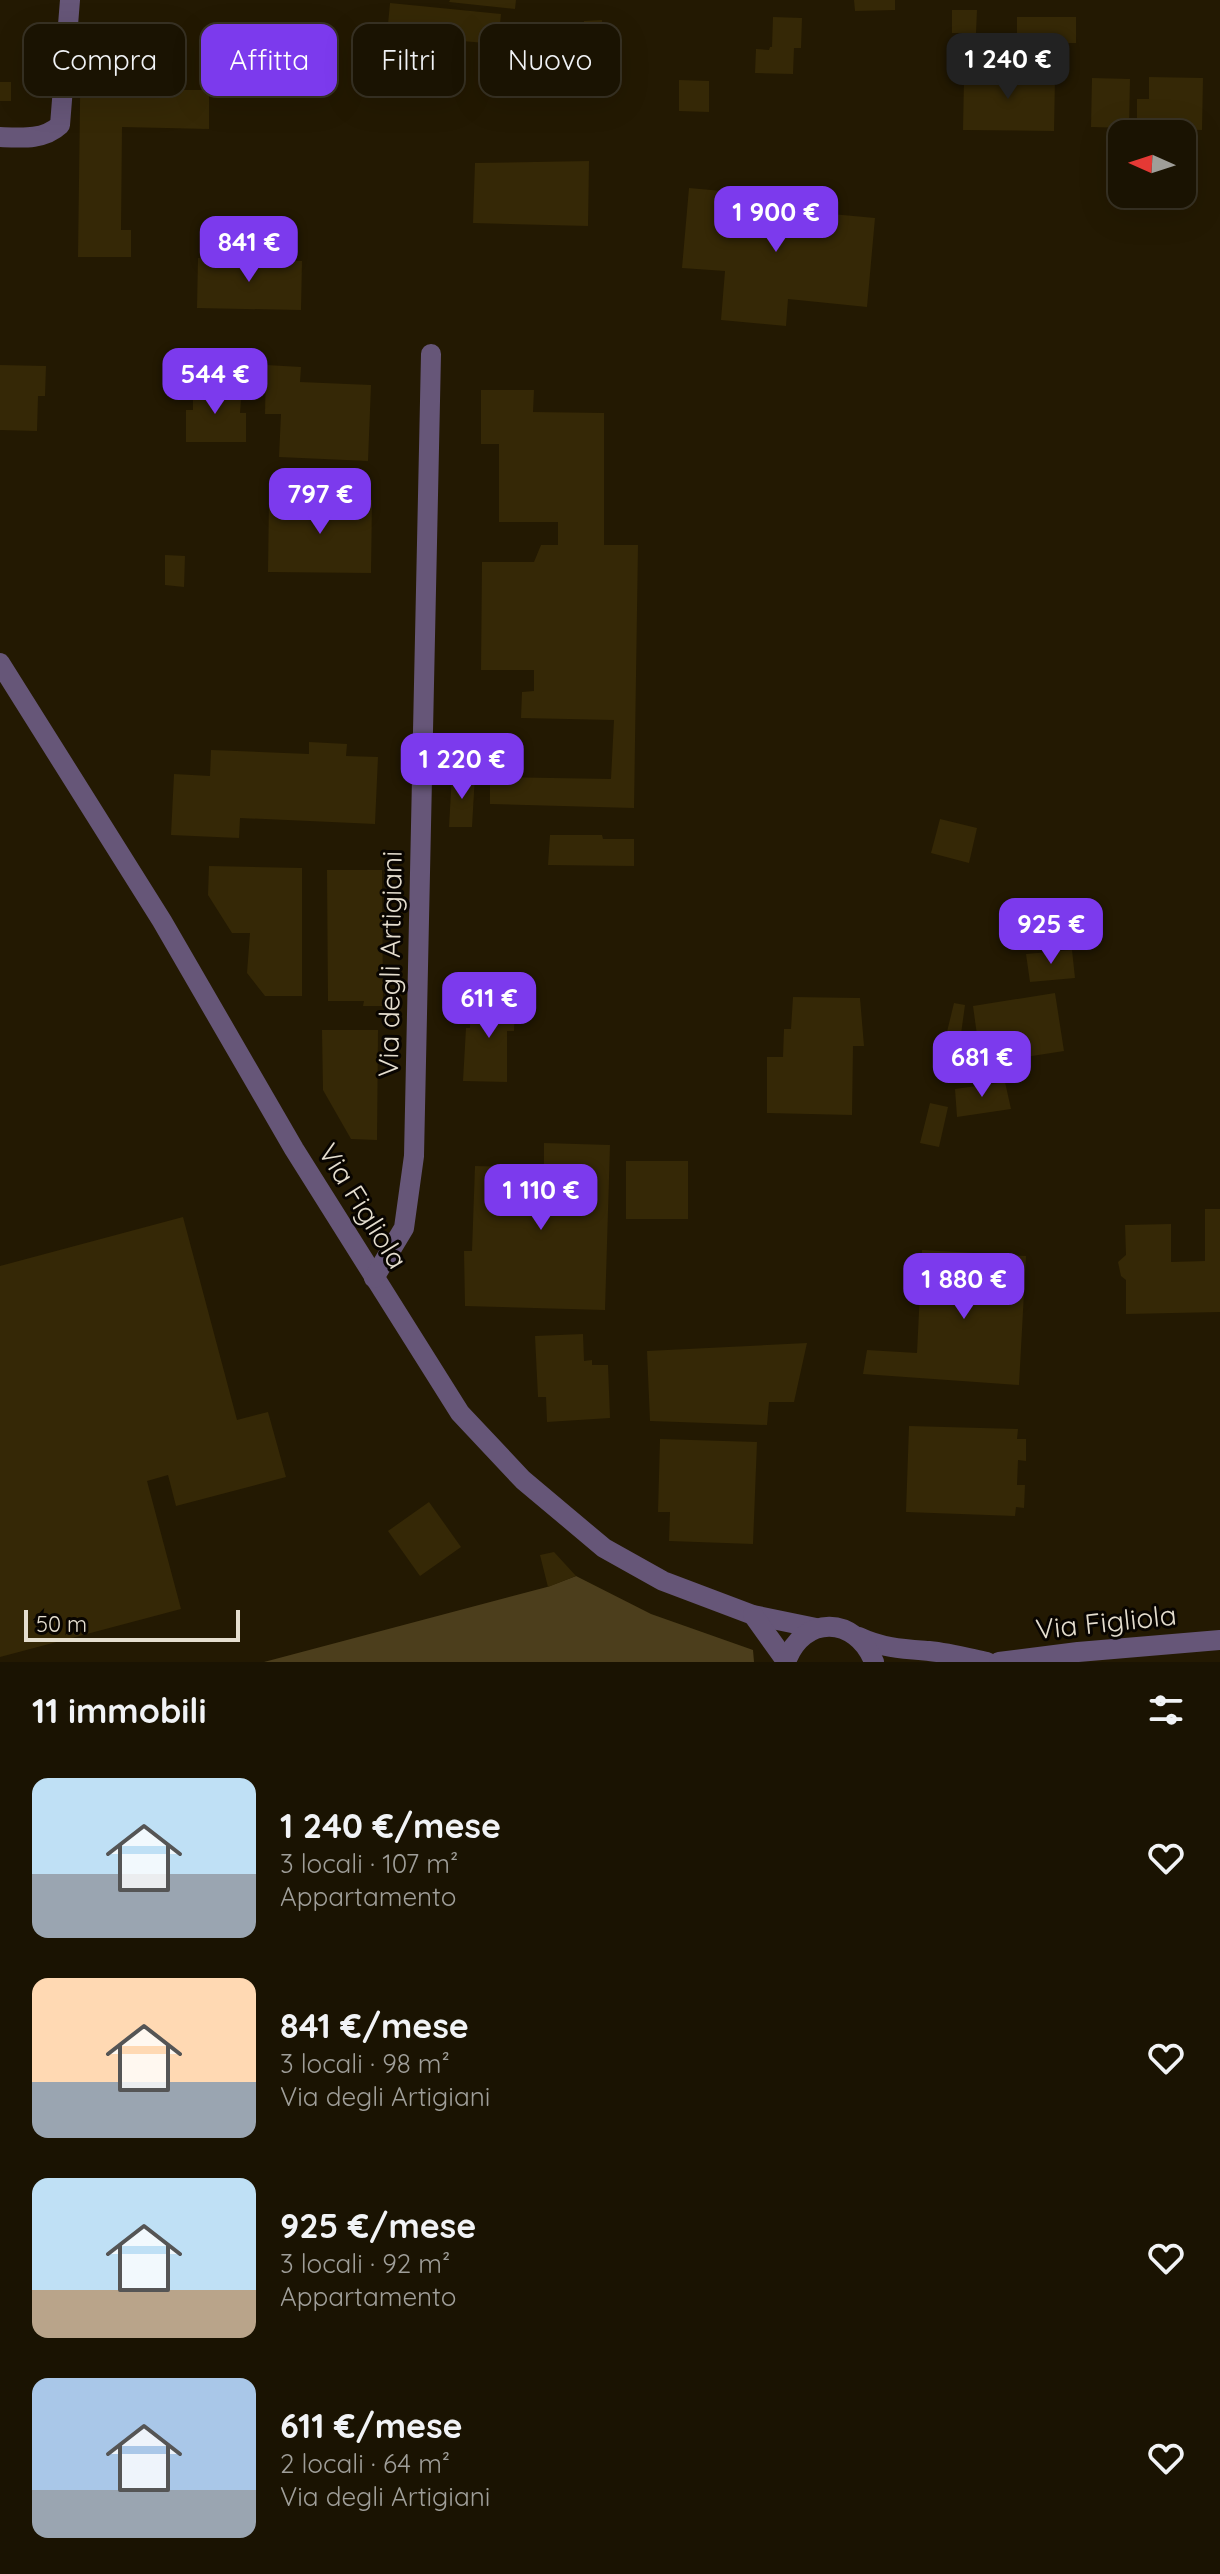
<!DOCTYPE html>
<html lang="it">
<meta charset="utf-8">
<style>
:root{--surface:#1a1302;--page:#272011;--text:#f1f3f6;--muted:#9f9e99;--line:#383224;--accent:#7c3aed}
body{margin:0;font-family:Quicksand,sans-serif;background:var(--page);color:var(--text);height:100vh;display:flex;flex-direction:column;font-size:30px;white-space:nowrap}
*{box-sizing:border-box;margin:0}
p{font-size:26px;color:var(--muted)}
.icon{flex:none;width:44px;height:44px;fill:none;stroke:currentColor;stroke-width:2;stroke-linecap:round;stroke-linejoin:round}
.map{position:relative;height:1662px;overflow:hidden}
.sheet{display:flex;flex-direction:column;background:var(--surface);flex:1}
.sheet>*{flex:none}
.top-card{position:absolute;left:24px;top:24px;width:800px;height:72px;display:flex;gap:16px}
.needle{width:52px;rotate:273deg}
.controls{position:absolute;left:1108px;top:120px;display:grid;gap:16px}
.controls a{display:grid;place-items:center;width:88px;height:88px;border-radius:16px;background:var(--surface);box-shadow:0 8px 32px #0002,0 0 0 2px var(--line);font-size:40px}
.scale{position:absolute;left:24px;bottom:20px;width:216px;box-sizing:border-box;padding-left:8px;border:4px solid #e5decf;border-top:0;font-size:22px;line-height:28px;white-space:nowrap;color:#e5decf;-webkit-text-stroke:6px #090501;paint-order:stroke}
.price{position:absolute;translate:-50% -68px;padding:0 18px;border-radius:16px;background:var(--accent);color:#fff;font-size:26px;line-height:52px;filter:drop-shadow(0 2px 4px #0008)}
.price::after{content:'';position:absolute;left:50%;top:48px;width:24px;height:18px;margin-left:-12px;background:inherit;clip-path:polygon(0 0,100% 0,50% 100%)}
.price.current{background:#222;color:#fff}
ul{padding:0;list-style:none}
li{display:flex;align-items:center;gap:24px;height:200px;padding:0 32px}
li span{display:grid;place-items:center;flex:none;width:224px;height:160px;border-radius:16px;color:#555}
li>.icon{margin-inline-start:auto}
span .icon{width:96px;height:96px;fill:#fffc;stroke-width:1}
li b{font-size:34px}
h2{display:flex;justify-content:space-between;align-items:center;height:96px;padding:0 32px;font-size:34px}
.pill{padding:0 28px;border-radius:16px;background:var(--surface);box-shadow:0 8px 32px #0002,0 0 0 2px var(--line);font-size:28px;line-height:72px}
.pill.current{background:var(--accent);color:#fff}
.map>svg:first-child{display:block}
.green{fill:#4c3e1c}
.building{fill:#352806}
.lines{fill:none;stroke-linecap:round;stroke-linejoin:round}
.minor{stroke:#665678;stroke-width:20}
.labels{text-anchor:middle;stroke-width:6;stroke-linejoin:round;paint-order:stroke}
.street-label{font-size:28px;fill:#e5decf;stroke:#090501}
</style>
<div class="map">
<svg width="1220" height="1662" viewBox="0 0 1220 1662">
<rect width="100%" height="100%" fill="#231902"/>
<path class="green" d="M576,1576l75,38 102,36 1,12h-490l283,-75z"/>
<g class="building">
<path d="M450,0h66l-1,9 -66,-7z"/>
<path d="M854,0h41v10l-40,1z"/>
<path d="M390,3l111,11 -3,30 -111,-9z"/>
<path d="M952,10h25l-1,23h-24z"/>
<path d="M773,17l29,1 -1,30h-7l-1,26 -38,-1 1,-24 13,1 1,-3h2z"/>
<rect x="1017" y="17" width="59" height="26"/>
<path d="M602,20v20h-18v-19z"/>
<path d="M81,27l51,1 -1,34h11l6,8 19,1v10h5v9h37v39l-87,-2 -1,103h10v27h-53z"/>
<path d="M978,66h37v11l40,1 -1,53 -91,-1 1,-51h14z"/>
<path d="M1149,77l54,1 -1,52 -65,-1v-30h12z"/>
<path d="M1092,78l38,1 -1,49 -38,-1z"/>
<path d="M679,80l30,1v31l-30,-1z"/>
<rect x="0" y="82" width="11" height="19"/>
<path d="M589,161l-1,65 -115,-3 2,-60z"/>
<path d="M689,188l79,7 -1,13 108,10 -8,89 -79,-8 -2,27 -65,-6 4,-49 -43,-3z"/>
<path d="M198,258l104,3 -1,49 -104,-2z"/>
<path d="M0,365l46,1 -1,30h-7l-1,35 -37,-1z"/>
<path d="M266,365l35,2 -1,15 71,3 -3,76 -89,-4 2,-43h-16z"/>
<path d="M193,383h31v17h17l-1,13h6v29h-60v-32h7z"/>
<path d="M481,390h53l-1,22 71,1v132h34l-4,263 -144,-4v-27l121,2 3,-59 -93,-2 1,-26 12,-1v-21h-53l1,-108h52l7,-17h17v-23h-59v-78h-18z"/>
<path d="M269,499l103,1 -1,73 -103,-1z"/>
<path d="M165,555l20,1 -1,31 -19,-2z"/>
<path d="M309,742l38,2 -1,12 32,1 -3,67 -135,-6 -1,20 -68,-3 3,-61 36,2 1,-26 98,4z"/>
<path d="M452,774l23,1 -3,52h-23z"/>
<path d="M940,819l37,9 -8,35 -38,-10z"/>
<path d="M550,835h52l1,4h31v27l-86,-1z"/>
<path d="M209,866l93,2v128h-37l-18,-23 3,-40h-18l-24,-38z"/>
<path d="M327,870h55l1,136h-20l1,-5h-36z"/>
<path d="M1072,950l3,28 -45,4 -4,-28z"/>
<path d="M486,993h26l-3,17h6l-1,21h-7v51l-44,-1 3,-53h4v-18l15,1z"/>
<path d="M1055,993l9,58 -83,13 -8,-58z"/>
<path d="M793,997l67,1 4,48h-11l-1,69 -85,-2v-56h16l1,-28h7z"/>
<path d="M954,1003l11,2 -4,29h4l-5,44 -23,-5z"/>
<path d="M322,1030h56l-1,110 -26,-1 -28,-49z"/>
<path d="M1005,1082l6,27 -54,8 -2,-28z"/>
<path d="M930,1103l18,4 -9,40 -19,-4z"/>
<path d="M544,1143l66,2 -5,165 -140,-4 -1,-55h8l3,-85 69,2z"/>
<rect x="626" y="1161" width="62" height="58"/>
<path d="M1205,1209h15v103l-94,2v-34l-5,-4 -3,-14 8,-7 -1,-30 46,-1v38l34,-1z"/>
<path d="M183,1217l54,203 31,-8 18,65 -110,29 -8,-31 -21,6 34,128 -181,48v-391z"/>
<path d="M922,1250l104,6 -7,129 -156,-11 4,-24 50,3z"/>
<path d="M583,1334l1,27 8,-1v5h16l2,53 -63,4 -1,-25h-8l-3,-61z"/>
<path d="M807,1343l-13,59h-25l-2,23 -117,-4 -3,-70z"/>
<path d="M909,1426l109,3 -1,10h9v22l-8,-1 -1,25h8l-1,23 -8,-1 -1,9 -109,-4z"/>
<path d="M660,1439l97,3 -4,102 -84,-3 1,-29h-12z"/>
<path d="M429,1502l32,45 -41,29 -32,-45z"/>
<path d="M554,1552l22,24 -28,11 -8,-32z"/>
</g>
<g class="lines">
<g class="minor">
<path d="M0,137c22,1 44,3 60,-12l10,-125"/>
<path d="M0,663l162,258 132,228 166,264 63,67 81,68 59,33 90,34 63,13"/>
<path d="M374,1278l30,-50 10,-72 17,-802"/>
<path d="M753,1615l33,46"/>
<path d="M859,1637c23,11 44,12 70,14 20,2 39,7 58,11"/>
<path d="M786,1662c17,-48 70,-46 88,0"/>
<path d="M999,1662l79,-10 142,-12"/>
</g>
</g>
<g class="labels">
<g class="street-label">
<text transform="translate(390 964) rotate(-89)" y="10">Via degli Artigiani</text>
<text transform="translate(363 1206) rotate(58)" y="10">Via Figliola</text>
<text transform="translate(1106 1622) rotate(-6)" y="10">Via Figliola</text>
</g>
</g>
</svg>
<div class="controls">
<a><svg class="needle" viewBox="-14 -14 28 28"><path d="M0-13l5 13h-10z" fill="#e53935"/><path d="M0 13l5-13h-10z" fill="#9f9e99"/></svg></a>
</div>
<div class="scale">50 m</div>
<b class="price current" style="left:1008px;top:101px">1 240 €</b>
<b class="price" style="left:776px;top:254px">1 900 €</b>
<b class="price" style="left:249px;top:284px">841 €</b>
<b class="price" style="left:215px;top:416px">544 €</b>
<b class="price" style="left:320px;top:536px">797 €</b>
<b class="price" style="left:462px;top:801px">1 220 €</b>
<b class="price" style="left:1051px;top:966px">925 €</b>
<b class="price" style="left:489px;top:1040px">611 €</b>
<b class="price" style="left:982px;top:1099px">681 €</b>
<b class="price" style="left:541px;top:1232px">1 110 €</b>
<b class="price" style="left:964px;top:1321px">1 880 €</b>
<div class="top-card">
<a class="pill">Compra</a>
<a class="pill current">Affitta</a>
<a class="pill">Filtri</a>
<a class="pill">Nuovo</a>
</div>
</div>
<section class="sheet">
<h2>11 immobili<svg class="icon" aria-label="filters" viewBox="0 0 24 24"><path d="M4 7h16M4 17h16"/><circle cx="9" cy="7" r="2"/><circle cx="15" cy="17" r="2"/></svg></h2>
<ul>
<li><span style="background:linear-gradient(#bfe0f5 60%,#9aa5b1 0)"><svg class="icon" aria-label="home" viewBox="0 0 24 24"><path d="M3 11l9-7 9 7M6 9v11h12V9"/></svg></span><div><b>1 240 €/mese</b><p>3 locali · 107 m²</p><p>Appartamento</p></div><svg class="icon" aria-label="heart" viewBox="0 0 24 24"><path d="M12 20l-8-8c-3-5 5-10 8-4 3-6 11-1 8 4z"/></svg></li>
<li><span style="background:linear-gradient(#ffd9b3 65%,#9aa5b1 0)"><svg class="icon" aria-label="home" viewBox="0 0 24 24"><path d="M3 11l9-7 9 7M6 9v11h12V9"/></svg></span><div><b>841 €/mese</b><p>3 locali · 98 m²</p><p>Via degli Artigiani</p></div><svg class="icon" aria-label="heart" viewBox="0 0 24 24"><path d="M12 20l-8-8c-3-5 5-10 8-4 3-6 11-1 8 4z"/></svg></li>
<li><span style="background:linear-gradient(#bfe0f5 70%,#b9a48a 0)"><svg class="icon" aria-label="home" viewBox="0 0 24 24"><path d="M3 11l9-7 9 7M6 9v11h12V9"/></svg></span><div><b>925 €/mese</b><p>3 locali · 92 m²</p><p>Appartamento</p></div><svg class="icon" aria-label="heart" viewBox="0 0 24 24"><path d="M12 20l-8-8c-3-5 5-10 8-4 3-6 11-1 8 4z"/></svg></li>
<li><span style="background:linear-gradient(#a9c7e8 70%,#9aa5b1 0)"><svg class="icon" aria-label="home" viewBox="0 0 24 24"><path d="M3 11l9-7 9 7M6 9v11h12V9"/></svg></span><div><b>611 €/mese</b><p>2 locali · 64 m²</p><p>Via degli Artigiani</p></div><svg class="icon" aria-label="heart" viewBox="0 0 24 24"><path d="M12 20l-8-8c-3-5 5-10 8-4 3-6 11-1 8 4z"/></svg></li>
</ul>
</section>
